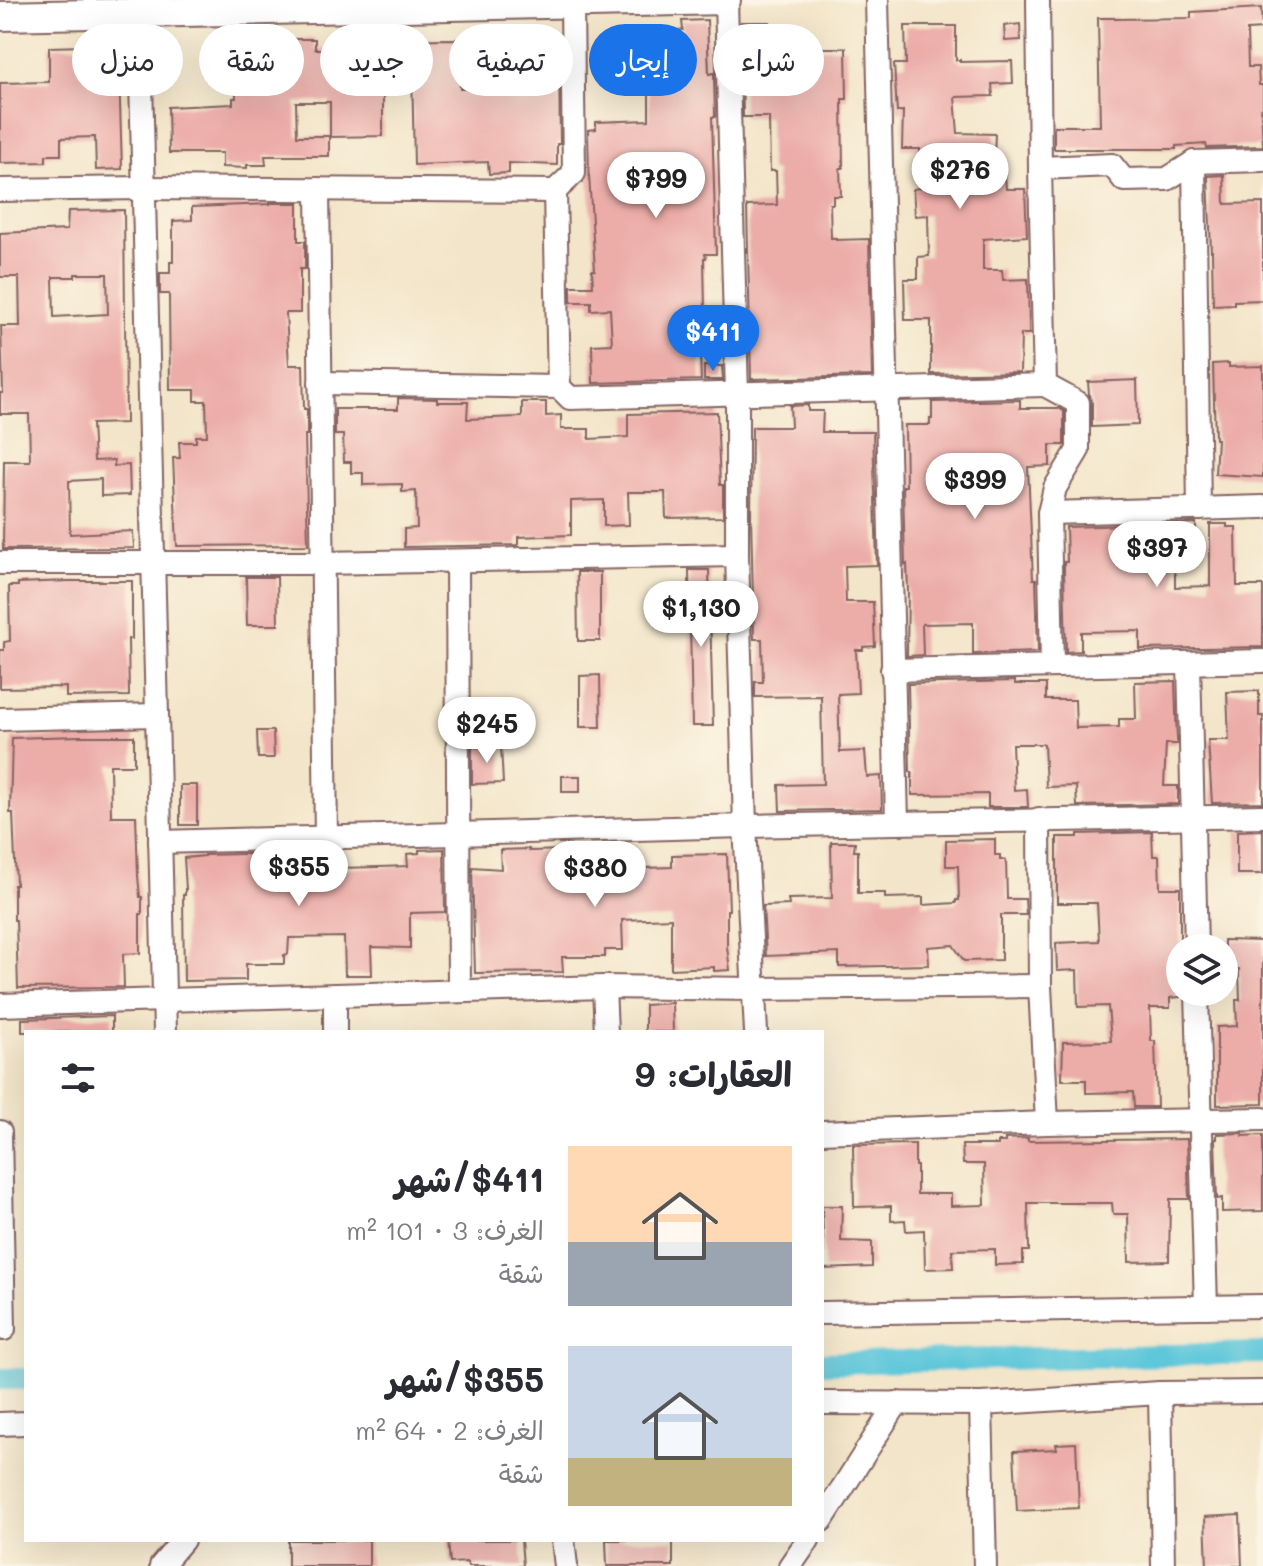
<!DOCTYPE html>
<html lang="ar">
<meta charset="utf-8">
<style>
:root{--surface:#fff;--page:#f7f7f7;--text:#2b2b33;--muted:#7c7c81;--accent:#1a73e8}
body{margin:0;font-family:Mali,"Playpen Sans Arabic",sans-serif;background:var(--page);color:var(--text);direction:rtl;height:100vh;display:flex;flex-direction:column;font-size:30px;white-space:nowrap}
*{box-sizing:border-box;margin:0}
p{font-size:26px;color:var(--muted)}
.icon{flex:none;width:44px;height:44px;fill:none;stroke:currentColor;stroke-width:2;stroke-linecap:round;stroke-linejoin:round}
.map{position:relative;flex:1;overflow:hidden;direction:ltr}
.panel{position:absolute;left:24px;top:1030px;width:800px;height:512px;display:flex;flex-direction:column;background:var(--surface);border-radius:0px;box-shadow:0 8px 32px #0002;direction:rtl}
.panel>*{flex:none}
.hud{position:absolute;left:24px;top:24px;width:800px;height:72px;direction:rtl;display:flex;gap:16px}
.fabs{position:absolute;left:1166px;top:934px;display:grid;gap:16px}
.fabs a{display:grid;place-items:center;width:72px;height:72px;border-radius:50%;background:var(--surface);box-shadow:0 8px 32px #0002;font-size:40px}
.price{position:absolute;translate:-50% -68px;padding:0 18px;border-radius:28px;background:#fff;color:#222;font-size:26px;line-height:52px;filter:drop-shadow(0 2px 4px #0008)}
.price::after{content:'';position:absolute;left:50%;top:48px;width:24px;height:18px;margin-left:-12px;background:inherit;clip-path:polygon(0 0,100% 0,50% 100%)}
.price.on{background:var(--accent);color:#fff}
ul{padding:0;list-style:none}
li{display:flex;align-items:center;gap:24px;height:200px;padding:0 32px}
li span{display:grid;place-items:center;flex:none;width:224px;height:160px;border-radius:0px;color:#555}
li>.icon{margin-inline-start:auto}
span .icon{width:96px;height:96px;fill:#fffc;stroke-width:1}
li b{font-size:34px}
h2{display:flex;justify-content:space-between;align-items:center;height:96px;padding:0 32px;font-size:34px}
.tag{padding:0 28px;border-radius:36px;background:var(--surface);box-shadow:0 8px 32px #0002;font-size:28px;line-height:72px}
.tag.on{background:var(--accent);color:#fff}
.map>svg:first-child{display:block}
.lines{fill:none;stroke-linecap:round;stroke-linejoin:round}
.canal{stroke:#5ec7da;stroke-width:22}
.building{fill:#ecaca8;fill-rule:evenodd}
.minor-casing{stroke:#856462;stroke-width:26}
.tertiary-casing{stroke:#856462;stroke-width:32}
.minor{stroke:#fff;stroke-width:22}
.tertiary{stroke:#fff;stroke-width:28}
</style>
<div class="map">
<svg width="1263" height="1566" viewBox="0 0 1263 1566">
<rect width="100%" height="100%" fill="#fcf5e5"/>
<filter id="ink" filterUnits="userSpaceOnUse"><feTurbulence type="fractalNoise" baseFrequency=".0125" numOctaves="2"/><feDisplacementMap in="SourceGraphic" scale="16" xChannelSelector="R" yChannelSelector="G"/><feConvolveMatrix kernelMatrix="1 2 1 2 8 2 1 2 1" color-interpolation-filters="sRGB"/></filter>
<filter id="wash" filterUnits="userSpaceOnUse"><feTurbulence type="fractalNoise" baseFrequency=".006" numOctaves="4" result="noise"/><feDisplacementMap in="SourceGraphic" scale="32" xChannelSelector="R" yChannelSelector="G"/><feGaussianBlur stdDeviation="1.8" result="paint"/><feColorMatrix in="noise" values="0 0 0 0 0 0 0 0 0 0 0 0 0 0 0 0 0 1.4 0 .05"/><feComposite in="paint" operator="in"/></filter>
<g filter="url(#wash)">
<rect width="100%" height="100%" fill="#f3e5c9"/>
<g class="lines">
<g class="canal">
<path d="M822,1363l441,-10"/>
<path d="M0,1379h26"/>
</g>
</g>
<g id="blocks">
<g class="building">
<path d="M1261,8l1,21 -15,1 1,37h10l1,18h4v23h-2l2,38 -56,2 -1,-4 -30,2v3h-122v-23h46l-2,-108h17v1l76,-1v-6z"/>
<path d="M707,20l2,54 5,-1 1,44h-3l4,137h-11l1,4h-2l1,51h16v17l-22,1 2,53 -108,3 -1,-38 20,-1 -2,-35 -19,1v-8h-20v-16h22l-1,-16h3l-6,-95 -1,-45 8,-1v-7l53,-2v-31h7l-1,-42h-7v-16l35,-1 -1,-9z"/>
<path d="M741,22h29v7l23,-1 1,20h52l1,51h-5l1,69h-3l1,28h-8v8h-3l1,34h5v2l33,-1 3,137 -121,3 -4,-173 30,-1 -1,-34h-6l-1,-54h-26z"/>
<path d="M1020,24l1,16 -16,1 -1,-15z"/>
<path d="M905,26h51v34h4v2l52,-1 1,22 -21,1 1,12 -38,1 3,36 37,1 -2,42 12,-1 1,14h19l2,47 -44,3v31h19l1,10 25,-1 1,55h-8l-1,38 -89,2v-54h-26l-1,-41h14v-22l11,-1 -1,-41 -13,1 -2,-27 7,-1v-39h-18l1,-38 -6,1 -3,-48h12z"/>
<path d="M554,36l1,24 1,6h3l1,78h-3v21l-48,-2v10l-20,1 -1,-12 -74,3 -2,-101h-29v72l-53,1v-35h-34l1,34h32v20h-64l1,9h-19v3l-25,-1v-14h-53l-1,-46 65,-3v-6h3l-1,-47 60,-1v-11h20v10h43v-9l100,-1 2,50h41l-1,-32h-4v-20z"/>
<path d="M122,45v26h-3l3,98 -26,1 -1,-33 -34,1v17h-15v7l-46,1v-80l49,-1v-35z"/>
<path d="M1224,175l1,29 38,-1v97l-29,1v3l-21,1 -1,-54h-1l-3,-75z"/>
<path d="M270,203h28v38h7v28h-5v44h-14l3,52h14l1,44h3v26h-2l3,110 -131,1 -4,-88h7l-1,-16h17v-6h11l-1,-35h-11v-11h-25l-1,-96h-9v-21h10v-11h3v-41l19,-1v-13l78,-3z"/>
<path d="M124,210l2,213 -34,1 2,37 20,-1v6l15,-1 1,30 -29,1v-17l-32,2 1,53 63,-3 1,17 -131,1 1,-88h26l-1,-47h-29v-21h3l-2,-67h19l-1,-49h-19v-44l67,-3 1,-19zM75,274h32l1,40 -54,3 -1,-40h22z"/>
<path d="M1229,363v4l34,-1v111l-48,-3 2,-35h-2l-2,-75z"/>
<path d="M704,366h18l1,14h-19z"/>
<path d="M1137,380l1,45 -46,2v-24l-3,-9 -1,-12z"/>
<path d="M398,398l39,1v3h31l-1,17 55,-2v-15h24v14l15,-1v14h28v10l39,-2v-23l89,-2 3,73h3v32l-57,1 -1,-26h-37l1,33 -25,1v-26l-33,1v34l-53,2v8l-114,2v-18l13,-1 -1,-37 -14,1v-8l-39,1v-12h-12v-11h-7l-1,-27h-8v-26h63z"/>
<path d="M1020,400v8h38l6,3v34h-14v21l-22,1 5,112h3l2,73 -65,2v-31l-51,1 1,31 -16,1 1,-65 -1,-27 -2,1 -2,-79h3l-1,-61h25v-6h2v-17z"/>
<path d="M808,405v6h15l-1,21h51l4,133 -32,1 1,36h27l2,44 -12,1v3h-7l2,43 -20,1 2,58 25,-1 2,26 14,-1 1,33 -102,2 -1,-26 44,-1 -2,-88 -66,1v-15h8l-1,-43h-8l-3,-122 1,-90h39l-1,-21z"/>
<path d="M1196,523v13l-21,1v50l35,-1v-62h17v3h9l1,59h26v61l-123,2v-18l-59,1v19l-15,1 -2,-81v-9h3l-1,-35z"/>
<path d="M689,570h20l4,156h-21z"/>
<path d="M577,572h23v69h-22z"/>
<path d="M246,577h31l1,48h-31z"/>
<path d="M69,581h63v58h-4l1,57 -63,1v-10l-66,1v-38h4v-8l6,-1 -1,-55h9v-3z"/>
<path d="M600,675l1,52h-21v-51z"/>
<path d="M1015,681v3h31v16h29l1,28 43,-1v-8h17l-1,-37 40,-1 2,63h-11l-2,42h14v18l-101,2 -1,-20 -30,1 -2,-43h-32l2,46 13,-1 1,18h-40v-13l-76,1v-23h-2l-2,-88z"/>
<path d="M1259,691v25h4v86l-51,1 -4,-63h21l-2,-48z"/>
<path d="M257,731h16l1,27h-16z"/>
<path d="M80,736h54v29h-24l1,51h25l2,60 2,21h2v17h-2v39l-17,1 1,33 -106,1 -2,-68h-2v-35h2l-3,-72h-3l2,-75z"/>
<path d="M501,746l2,37 -31,1v-37z"/>
<rect x="562" y="776" width="18" height="16"/>
<rect x="180" y="785" width="17" height="40"/>
<path d="M1263,830v44h-26v-43z"/>
<path d="M1152,832l1,24h6l1,32h20v109l-10,1v10h-20l1,33h4l2,66h-23l-1,-15 -47,1v-13h-24l1,-38 48,-1 -3,-35 -30,1 -1,-37 -20,1 -1,-28 43,-2 -2,-38h-40v-66h21v-3z"/>
<path d="M995,839v16h5v5h6l1,39h18l1,16h-25v45l-37,1 -11,-16 -25,2 1,18 -90,2v-14l-73,3 -3,-50 26,-1 -1,-6 44,-1 -1,-56h24l-1,9h4v42h27v5l38,-1v8l33,-2v-3h3l-1,-34h-12v-26z"/>
<path d="M444,849l1,63 -35,1v35l-39,-1 1,28h-27l-1,-38 -55,1 -1,16 -4,1v9h-38v16l-62,1 -1,-86h2v-6h1l-2,-31 20,-2v-1l77,-2v3l57,1v11l41,-1 29,-1 -1,-12 12,-1v-3z"/>
<path d="M529,849v2l39,-1v4h50l1,15 53,-2v-12l55,-1 2,56h-2v37l3,23 -16,1v-4l-43,2v-51l-49,2 1,30h-18v7h-43l1,15 -88,1 -3,-106 29,2 -1,-19z"/>
<path d="M1224,940l39,1v163l-46,1v-78l20,-1 -1,-26h4l-1,-31h-15z"/>
<path d="M672,1003l1,29h-28v-27z"/>
<path d="M112,1016v16h-90v-13z"/>
<path d="M1243,1133v3l20,-1v76l-41,1v-14l-5,1 -2,-60h2v-5z"/>
<path d="M1028,1138v3l159,-2 2,60h-19l-1,62 -40,1 -1,-48h-15l-1,-11h-84l1,48h-6v13l-28,1v-16l-43,1 1,18 -28,1 -1,-39 -18,1 -1,-11 -14,1v-15l-37,1 -1,-62 62,-1v22h2v28h34v12l34,-1 -1,-41h-21l-1,-19h36v-3h7v-3z"/>
<path d="M822,1206h20l-1,35 31,1v25l-48,2z"/>
<path d="M1076,1443l3,65 -62,3 -3,-60 43,-2 -1,-5z"/>
<path d="M1240,1515l2,51h-35l-2,-49z"/>
<rect x="288" y="1540" width="81" height="26"/>
<path d="M448,1540h73l2,26h-55l-1,-4 -17,1z"/>
<path d="M606,1540h67v26h-66z"/>
</g>
</g>
</g>
<g filter="url(#ink)">
<use href="#blocks" fill-opacity="0" stroke="#856462" stroke-width="2"/>
<g class="lines">
<g class="minor-casing">
<g id="minor">
<path d="M139,0l26,1032"/>
<path d="M726,0l11,394v161l8,271 11,206"/>
<path d="M877,0l20,823"/>
<path d="M1038,0l2,168 5,217 33,18v47l-23,38 -6,25 3,153"/>
<path d="M1194,162l5,347"/>
<path d="M1040,168l72,-3 12,15 43,-1 27,-17 69,-2"/>
<path d="M318,189l8,648"/>
<path d="M0,190l144,-2 411,3"/>
<path d="M320,383l239,4 11,11 475,-13"/>
<path d="M559,387l-4,-196 19,-18 -2,-170"/>
<path d="M1049,513l214,-6"/>
<path d="M457,561l2,430"/>
<path d="M0,563h322l415,-8"/>
<path d="M1189,663l7,285"/>
<path d="M892,670l371,-9"/>
<path d="M0,719l157,-4"/>
<path d="M1039,819l1,167 7,137"/>
<path d="M160,842l585,-16 518,-10"/>
<path d="M604,987l2,45"/>
<path d="M1197,992l9,315"/>
<path d="M335,995v37"/>
<path d="M0,1005l604,-18 150,2 286,-3"/>
<path d="M0,1132l4,197"/>
<path d="M822,1132l225,-9 216,-4"/>
<path d="M822,1313l441,-7"/>
<path d="M1160,1393l3,173"/>
<path d="M822,1403l159,1 179,-11 103,-1"/>
<path d="M981,1404l4,162"/>
<path d="M0,1424l26,-1"/>
<path d="M822,1520l75,-117"/>
<path d="M563,1540l3,26"/>
<path d="M161,1566l22,-26"/>
<path d="M790,1566l18,-26"/>
</g>
</g>
<g class="tertiary-casing">
<path id="tertiary" d="M0,16l726,-16"/>
</g>
<use href="#minor" class="minor"/>
<use href="#tertiary" class="tertiary"/>
</g>
</g>
</svg>
<div class="fabs">
<a><svg class="icon" aria-label="layers" viewBox="0 0 24 24"><path d="M12 4l9 5-9 5-9-5zM3 14l9 5 9-5"/></svg></a>
</div>
<b class="price" style="left:960px;top:211px">$276</b>
<b class="price" style="left:656px;top:220px">$799</b>
<b class="price on" style="left:713px;top:373px">$411</b>
<b class="price" style="left:975px;top:521px">$399</b>
<b class="price" style="left:1157px;top:589px">$397</b>
<b class="price" style="left:701px;top:649px">$1,130</b>
<b class="price" style="left:487px;top:765px">$245</b>
<b class="price" style="left:299px;top:908px">$355</b>
<b class="price" style="left:595px;top:909px">$380</b>
<div class="hud">
<a class="tag">شراء</a>
<a class="tag on">إيجار</a>
<a class="tag">تصفية</a>
<a class="tag">جديد</a>
<a class="tag">شقة</a>
<a class="tag">منزل</a>
</div>
<section class="panel">
<h2>العقارات: 9<svg class="icon" aria-label="filters" viewBox="0 0 24 24"><path d="M4 7h16M4 17h16"/><circle cx="9" cy="7" r="2"/><circle cx="15" cy="17" r="2"/></svg></h2>
<ul>
<li><span style="background:linear-gradient(#ffd9b3 60%,#9aa5b1 0)"><svg class="icon" aria-label="home" viewBox="0 0 24 24"><path d="M3 11l9-7 9 7M6 9v11h12V9"/></svg></span><div><b>$411/شهر</b><p>الغرف: 3 · 101 m²</p><p>شقة</p></div></li>
<li><span style="background:linear-gradient(#c9d6e8 70%,#c2b280 0)"><svg class="icon" aria-label="home" viewBox="0 0 24 24"><path d="M3 11l9-7 9 7M6 9v11h12V9"/></svg></span><div><b>$355/شهر</b><p>الغرف: 2 · 64 m²</p><p>شقة</p></div></li>
</ul>
</section>
</div>
